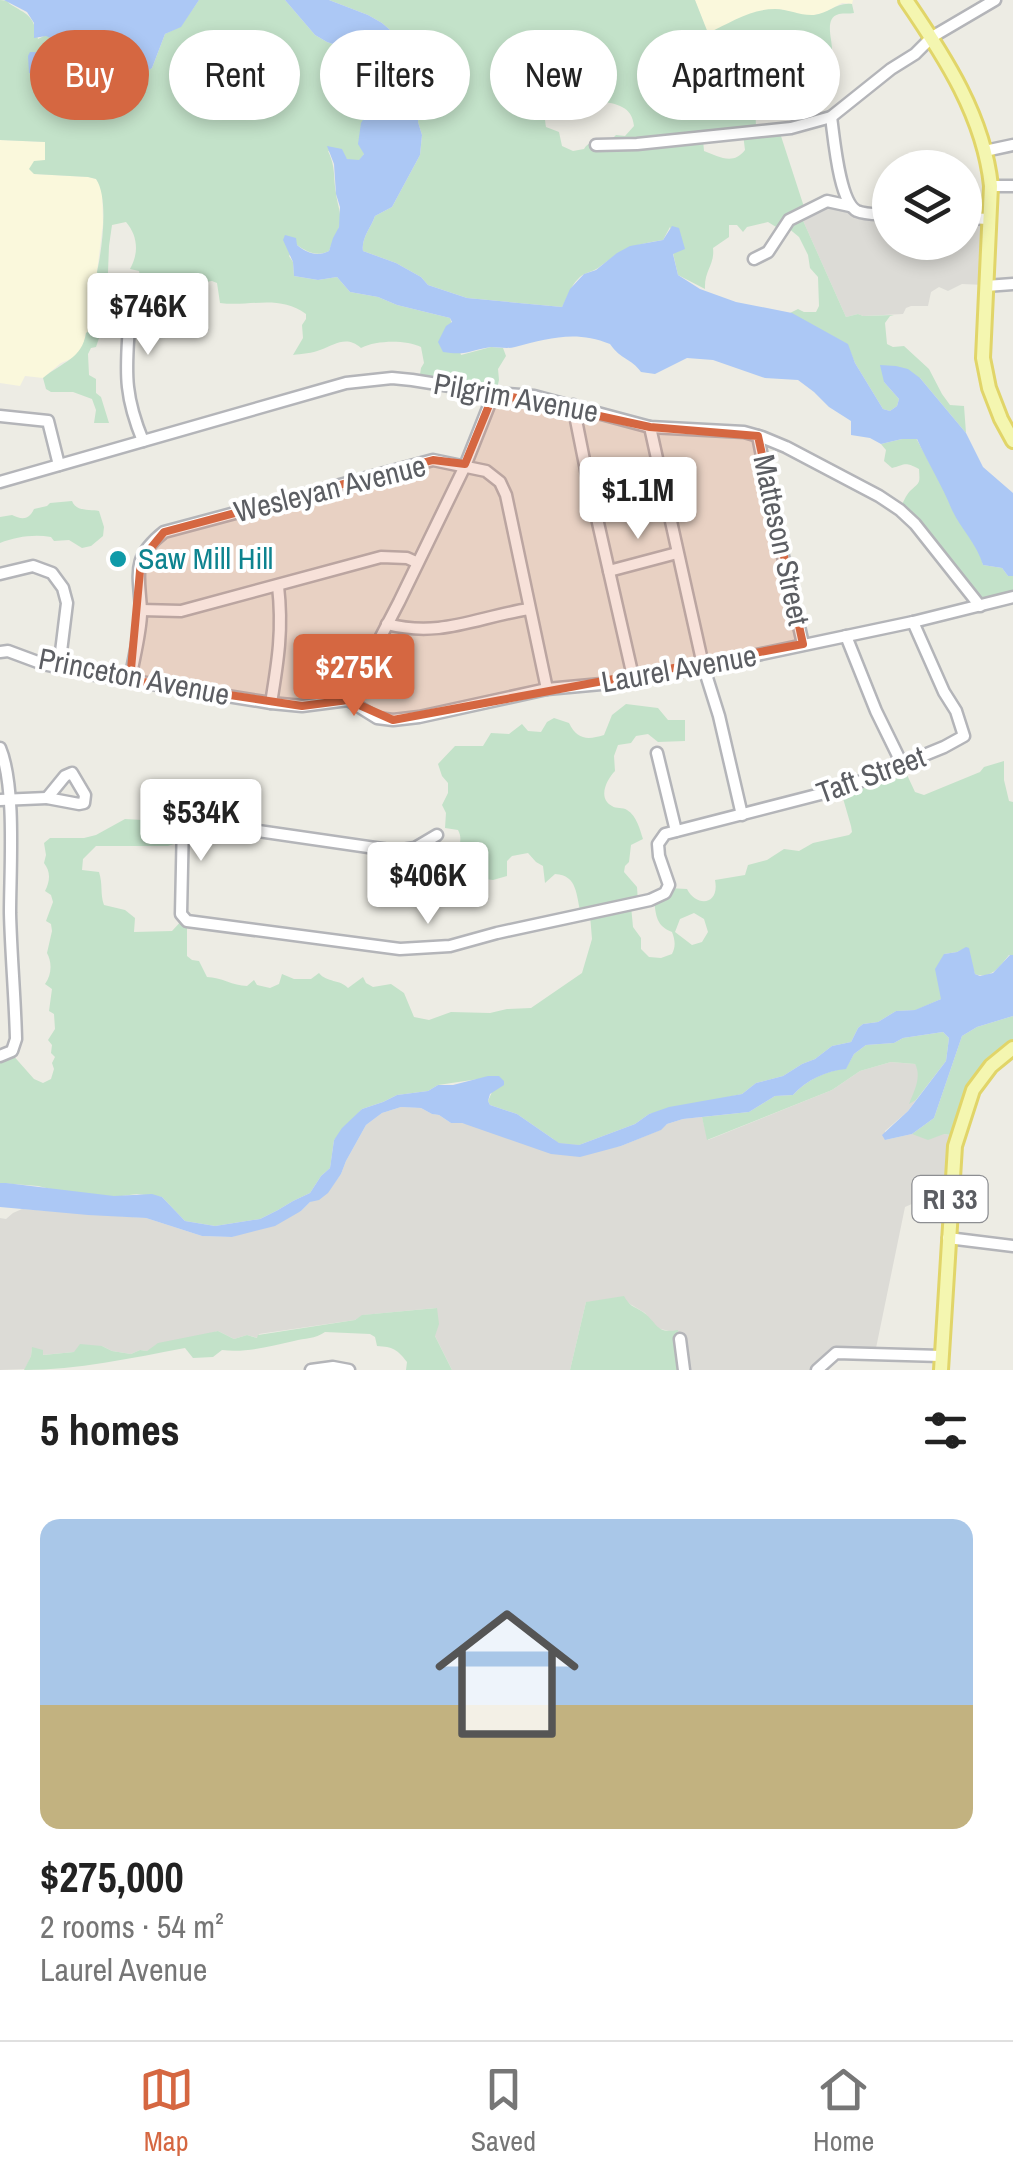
<!DOCTYPE html>
<meta charset="utf-8">
<style>
:root{--surface:#fff;--page:#f2f2f2;--text:#222;--muted:#767676;--line:#e0e0e0;--accent:#d56741}
body{margin:0;font-family:"Archivo Narrow",sans-serif;background:var(--page);color:var(--text);height:100vh;display:flex;flex-direction:column;font-size:38px;white-space:nowrap}
*{box-sizing:border-box;margin:0}
p{font-size:32px;color:var(--muted)}
.icon{flex:none;width:55px;height:55px;fill:none;stroke:currentColor;stroke-width:2;stroke-linecap:round;stroke-linejoin:round}
.map{position:relative;height:1370px;overflow:hidden}
.panel{display:flex;flex-direction:column;background:var(--surface);flex:1}
.panel>*{flex:none}
.banner{position:absolute;left:30px;top:30px;width:955px;height:90px;display:flex;gap:20px}
.controls{position:absolute;left:872px;top:150px;display:grid;gap:20px}
.controls a{display:grid;place-items:center;width:110px;height:110px;border-radius:50%;background:var(--surface);box-shadow:0 5px 15px #0003;font-size:50px}
.price{position:absolute;translate:-50% -85px;padding:0 22px;border-radius:10px;background:#fff;color:#222;font-size:32px;line-height:65px;filter:drop-shadow(0 2px 5px #0008)}
.price::after{content:'';position:absolute;left:50%;top:60px;width:30px;height:22px;margin-left:-15px;background:inherit;clip-path:polygon(0 0,100% 0,50% 100%)}
.price.selected{background:var(--accent);color:#fff}
ul{padding:0;list-style:none}
li{display:grid;align-content:center;gap:20px;height:530px;padding:0 40px}
li span{display:grid;place-items:center;height:310px;border-radius:20px;color:#555}
li>.icon{margin-inline-start:auto}
span .icon{width:180px;height:180px;fill:#fffc;stroke-width:1}
li b{font-size:42px}
h2{display:flex;justify-content:space-between;align-items:center;height:120px;padding:0 40px;font-size:42px}
.tag{padding:0 35px;border-radius:45px;background:var(--surface);box-shadow:0 5px 15px #0003;font-size:35px;line-height:90px}
.tag.selected{background:var(--accent);color:#fff}
.dock{display:flex;justify-content:space-around;align-items:center;height:140px;border-top:2px solid var(--line);background:var(--surface);font-size:28px;color:var(--muted)}
.dock a{display:grid;justify-items:center;gap:5px}
.dock .selected{color:var(--accent)}
.map>svg:first-child{display:block}
.commercial{fill:#faf8dc}
.industrial{fill:#dcdbd6}
.green{fill:#c3e2c9;fill-rule:evenodd}
.water{fill:#acc8f5}
.lines{fill:none;stroke-linecap:round;stroke-linejoin:round}
.minor-casing{stroke:#b4b5b9;stroke-width:15}
.major-casing{stroke:#e1d569;stroke-width:18}
.minor{stroke:#fff;stroke-width:10}
.major{stroke:#f4f6b0;stroke-width:12}
.marked{fill:#d56741;fill-opacity:0.2;stroke:#d56741;stroke-width:8;stroke-linejoin:round}
.culture-dot{fill:#0f9aa8;stroke:#fff;stroke-width:4}
.labels{text-anchor:middle;stroke-width:8;stroke-linejoin:round;paint-order:stroke}
.shield{fill:#fff;stroke:#8d8e92;stroke-width:2.5}
.shield-label{font-size:28px;font-weight:bold;fill:#5c5e63}
.street-label{font-size:30px;fill:#5c5e63;stroke:#fff}
.culture-label{font-size:30px;fill:#0d838f;stroke:#fff;text-anchor:start}
</style>
<div class="map">
<svg width="1013" height="1370" viewBox="0 0 1013 1370">
<rect width="100%" height="100%" fill="#edece4"/>
<g class="commercial">
<path d="M695,0h158l-1,4 -10,-1 -18,10 -15,3 -31,-7 -46,13 -24,12z"/>
<path d="M0,140l46,2 -1,18 -11,14 54,3 8,2 6,9 1,35 -6,49 2,7 -5,49 -8,5 -2,13 -6,10 -17,7 -18,15 -18,-2 -5,10 -20,-3z"/>
</g>
<g class="industrial">
<path d="M840,208l50,7v27h75v-23h24l-4,66 -23,-1 -14,7 -9,-4 -8,5 -3,14h-17l-5,2 -3,6 -40,2 -5,-2 -12,3 -45,-101 16,-7z"/>
<path d="M891,1062l24,2 3,5v12l-5,19h3l-8,11 -23,20v9l27,-6h32l13,2 -8,67h-35l-9,4 -30,146 -40,1 -17,16h-135l-10,-38 -16,-4 -12,-15 -20,-12 -39,1 -16,68h-118l-17,-34 1,-28 -73,7 -8,5 -96,14 -1,4 -11,-3 -13,4 -16,-8 -71,20 -7,-1 -9,4 -19,-3 -10,-5 -28,6 -32,3 -10,-7 -1,8 -6,13 -25,1v-152l6,1 7,-6 9,-4 124,9 56,18 30,1 69,-26 9,-9 17,-9 14,-19 5,-13 20,-36 16,-12 19,-6 20,1 11,6 7,1 12,8h11l143,26 16,-3 39,-16 7,-6 16,-5 19,-2 6,23 124,-50 28,-19z"/>
</g>
<g class="green">
<path d="M0,0c15,2 2,0 15,7 17,10 18,11 23,32l8,-4 7,4v9l-4,4 5,16 34,1c5,6 9,16 17,18 11,1 37,-14 47,-19l13,-34 16,-8 18,-26h86l30,35 12,7 52,18 12,27v12l-3,5 -12,9 -13,36 1,5 -5,7h-7l-24,-10c8,17 5,25 8,42 1,12 7,22 3,34 -2,9 -7,15 -10,24 -12,6 -22,1 -32,-6l-8,11 4,6 1,14 24,4 19,-3 13,15 28,5 19,8 53,13 11,37 30,-8 12,1 3,8 -8,13 1,11 -3,13 -77,-12 2,-13 3,-5 -3,-16c-15,-7 -44,-7 -60,1 -15,-13 -26,-3 -41,2 -7,3 -19,4 -27,5l10,-17 -1,-13 4,-6v-5c-27,-20 -56,-7 -86,-11l-3,-20 -5,-2 -22,3 -6,10c-14,-2 -26,6 -41,1l-4,-24 -9,-2c9,-16 8,-33 -4,-47l-14,3 -3,21 -2,52 -3,2 -5,18 2,14 -5,15 -5,1 -3,6 1,21 7,4v14l5,4 8,26h-15l2,-13 -4,-11 -19,-7h-22l-5,-3 -3,-11c19,-16 39,-19 43,-45l8,-6 5,-48 -2,-7c5,-23 12,-74 -1,-93l-8,-2 -54,-3 -5,-5 5,-8 11,-1v-18l-45,-2z"/>
<path d="M329,0h366l13,33c22,-10 42,-24 67,-24 13,0 26,7 39,6 15,-2 23,-13 38,-11l2,9c-5,1 -10,0 -15,1 -15,4 -7,24 -7,35 -43,25 -80,11 -76,77l24,7 25,77 -4,6 45,101 12,-3 5,2 31,-1 -4,1 -5,7 2,21 6,3 11,-1 25,23 13,25 8,11 14,1 2,27 -46,-55 -36,4 15,17 -2,7 -7,5 -7,-2 -28,-46 -8,-19 -57,-31 8,-4 6,3h12l3,-6 -1,-29 -8,-9 -2,-13 -9,-18 -12,-10 -6,3 -13,-8 -21,5 -4,5 -6,-7h-8v12l-16,11c2,17 -9,22 -8,41l-27,-14 -5,-22 5,-3 -8,-23 -7,13c-34,6 -37,7 -65,28 -7,5 -14,4 -20,11 -8,8 -10,18 -16,28l-95,-9 -39,-13 -7,-8 -25,-14 -33,-12c-2,-13 8,-23 12,-35l17,-9 28,-52 2,-20 -4,-13 3,-23 -6,-26 -11,-31 -22,-19 -14,-8zM599,101c18,3 33,5 35,25l-9,10 -9,-1c-9,10 -24,1 -32,14l-11,2 -11,-5 -3,-14 -13,-5c-5,-29 9,-21 26,-16l10,-6 4,7 7,-9zM743,134l2,16c-12,16 -27,6 -41,1l-1,-12z"/>
<path d="M916,438l32,59 5,13 27,44 3,11 19,3 6,8h5v22l-31,8 -82,-98c3,-5 6,-13 10,-17 10,-9 10,-7 9,-22 -15,-8 -14,-4 -27,-1l-8,-7 2,-11 -5,-6 21,-5z"/>
<path d="M72,501c4,11 18,8 27,10l5,16 -1,9 -12,10 -9,2 -13,-8 -15,1 -3,-4c-18,-3 -35,0 -51,6v-26l12,-2c10,5 17,5 22,-6l13,-3 3,-3z"/>
<path d="M626,704l32,4 10,12h17v21l-27,1 -10,-8 -12,2 -5,7 -13,2 -4,11 1,15c-8,8 -18,27 -3,35 4,3 11,1 15,4 10,6 13,20 16,29l-12,6 -2,17 -4,4 -1,6 13,15 1,15 -7,4 2,21 8,11v11l8,8 12,1 11,-4c4,-8 3,-14 0,-22 -16,-6 -16,-17 -18,-32l14,-12 19,1c10,19 33,16 28,-9l30,-5 3,-10 19,-5 17,-11 15,2 14,-8 36,-8 3,-3 -1,-6 -11,-38 62,-24 13,28 9,3 56,-23 4,-5 20,-6v19l5,21 4,1v153h-4c-9,11 -18,25 -34,19l-9,-26 -9,4 -13,2 -3,45 -25,11 -20,1 -18,11 -15,2 -5,4 -7,14 -19,4 -17,13 -13,5 -19,12 -27,7 -14,11 -93,20 -14,10 -56,21 -20,-2 -42,-29 -27,-9 -2,-4 11,-25 -61,9 -10,6 -31,4 -14,7 -21,7 -28,31 -4,28 -9,8 -11,17 -17,8 -15,9 -18,9 -45,7 -30,-5 -23,-24 -25,-3 -23,3 -55,-6 -21,-5 -38,-3v-127l11,-3 23,26 9,4 8,-4 3,-10 -2,-6 3,-6 -4,-4 1,-8 -4,-5 7,-11 -1,-15 -5,-3 3,-22 -7,-5c7,-9 7,-22 2,-31l5,-22 -1,-7 -5,-3 7,-19 -2,-7 -6,-4c5,-10 6,-19 -1,-28l2,-8 -2,-12 6,-5h34l12,-3 29,-16 53,3 2,20 -12,4h-72l-13,13 -1,11 17,2c4,12 1,22 5,33l21,5 10,8 -1,14 38,-1 12,-13 3,3v35l5,4 7,1 8,16c14,0 26,9 40,9l7,-6 3,5 13,3 9,-4 3,-10 12,5h17l8,-6c8,10 21,6 29,15l15,-11 3,6 7,4 18,-3 13,9 10,24 15,3 22,-8 39,1 17,-4 24,-1 51,-35 10,-34 -2,-24 -9,-1c-5,-18 -3,-39 -26,-40l-10,9 -2,-17 -7,-4 -8,-9 -16,3 -5,5v15l-14,4 -38,-5 -4,-20c9,-6 12,-16 7,-25l-13,-2 1,-15 -4,-8 6,-12v-10l-6,-7 -4,-12 17,-18h28l8,-13 18,1 13,-10 6,7 13,1 6,-10 7,-4 15,5c8,17 19,17 35,12l8,-20zM694,913l10,6 4,13 -6,10 -10,3 -17,-13 5,-13z"/>
<path d="M1013,1016v32l-22,18 -34,70 -13,-2 -16,6 -16,-6 22,-16 28,-82 15,-9z"/>
<path d="M943,1032l6,6 -3,23 -30,39 -7,4c5,-13 13,-27 6,-40l-24,-2 -31,9 -28,19 -125,50 -5,-23 47,-5 26,-16 18,-1c13,-15 33,-24 53,-27l8,-14 12,-9 28,-2 9,-5z"/>
<path d="M624,1296c6,11 10,10 19,16 15,11 12,22 35,18l5,40h-113l16,-68z"/>
<path d="M437,1308l2,16 -4,12 17,34h-46l1,-8c-10,-13 -14,-15 -30,-16l-2,-9 -5,-3 -45,-2c-10,7 -20,6 -31,9 -24,5 -47,12 -72,9l-9,7 -20,1 -8,-10c-53,10 -108,22 -161,22l7,-14 1,-9 11,3v5l31,-3 6,-8 22,2 10,5 19,3 9,-4 7,1 11,-8 60,-12 16,8 13,-4 10,3 1,-3 97,-15 7,-5z"/>
</g>
<g class="water">
<path d="M4,0h195l-18,27 -16,7 -13,34 -27,17 -19,2 -6,-2 -12,-16 -30,-2 -13,8 -16,-2 -1,-17 2,-4h19l4,-4v-9l-7,-3 -12,2v-15l-7,-11z"/>
<path d="M285,0h44l39,15 14,8 22,19 11,31 6,26 -3,23 4,13 -2,20 -28,52 -17,9c-4,12 -14,22 -12,35l33,12 25,14 7,8 39,13 95,9 8,-18 14,-15 12,-4 21,-17 13,-7 33,-6 9,-14 7,2 6,21 -12,5 5,21 22,14 36,13 56,11 56,31 7,19 28,46 7,2 7,-5 2,-7 -15,-17 -4,-17 16,1 12,3 12,9 46,55 17,34 30,26v83h-5l-6,-8 -19,-3c-6,-21 -22,-36 -31,-55 -10,-25 -24,-47 -35,-71h-15l-21,5 -11,-6 -19,-3v-14l-22,-14 -15,-15 -16,-12 -33,-2 -52,-18 -26,-2 -32,16 -14,-2c-10,-14 -20,-12 -31,-28 -34,-14 -61,-6 -95,3 -8,2 -16,0 -24,0 -21,3 -24,9 -48,5l-5,-10 8,-16 6,-4 -2,-4 -53,-13 -19,-8 -28,-5 -13,-15 -19,3 -24,-4 -1,-14 -10,-22 2,-5 11,3 1,7c10,8 20,12 32,6l4,-13 6,-11 1,-20 -4,-13 -2,-30 -7,-18 15,3 5,10 12,1 5,-6 -6,-10 3,-21 7,-11 13,-2 10,-11v-12l-12,-27 -52,-18 -12,-7z"/>
<path d="M966,947l3,1 6,26 5,2 13,-3 17,-18h3v61l-36,11 -15,9 -28,82 -22,16 -27,6 -3,-5 26,-24 38,-50 3,-23 -6,-6 -40,6 -9,5 -28,2 -12,9 -8,15c-20,2 -40,11 -53,26l-18,1 -26,16 -66,7 -16,5 -6,6 -40,16 -41,11 -29,-3 -89,-31h-11l-12,-8 -7,-1 -11,-6 -20,-1 -19,6 -16,12 -20,36 -5,13 -13,19 -9,7 -9,2 -9,9 -26,15 -43,11 -30,-1 -56,-18 -58,-3 -88,-8v-24h6l108,13 38,-2 10,3 23,24 30,5 45,-7 18,-9 15,-9 17,-8 11,-17 9,-8 4,-28 8,-12 20,-19 21,-7 14,-7 31,-4 10,-6h15l35,-9h11l5,5v4l-14,9 -2,7 2,4 27,9 42,29 20,2 56,-21 14,-10 20,-7 73,-13 14,-11 27,-7 19,-12 13,-5 17,-13 19,-4 7,-14 5,-4 15,-2 18,-11 19,-1 26,-11 -6,-30 9,-15 13,-2z"/>
</g>
<g class="lines">
<g class="minor-casing">
<g id="minor">
<path d="M831,117c3,20 8,85 26,94 9,4 23,3 33,4"/>
<path d="M596,145l41,-1 154,-16 40,-11 60,-48 24,-15 17,-17 63,-37"/>
<path d="M985,151l28,-6"/>
<path d="M991,186h22"/>
<path d="M965,218l25,1"/>
<path d="M754,259l14,-7 21,-32 38,-19 23,5"/>
<path d="M128,283c5,35 -4,70 0,104 2,19 8,37 15,54"/>
<path d="M986,286l27,-2"/>
<path d="M573,405l13,65 48,211"/>
<path d="M0,416l48,5 11,44"/>
<path d="M650,427l53,238 16,51 23,99"/>
<path d="M758,436l15,76 30,132"/>
<path d="M0,482l346,-99 46,-5 20,2 82,13 40,3 116,31 94,5 18,5 24,10 93,49 21,14 15,14 65,82"/>
<path d="M609,571l68,-18"/>
<path d="M0,574l33,-8 19,7 11,15 4,15 -8,65"/>
<path d="M141,610l40,1 200,-54 26,1 9,4"/>
<path d="M387,624c54,14 90,-7 142,-15"/>
<path d="M846,636l30,75 26,53"/>
<path d="M0,652l8,-1 35,13 47,10 181,29 31,3 46,-6 51,-98 66,-136 29,-73"/>
<path d="M130,680c3,-19 12,-52 11,-70 -2,-37 -10,-52 23,-78l269,-72 53,11 14,11 6,13 41,194"/>
<path d="M348,700l29,18 16,2 26,-3 128,-28 87,-8 279,-59 100,-25"/>
<path d="M271,703c7,-42 12,-74 7,-117"/>
<path d="M0,748c16,38 10,121 10,165 1,42 5,84 6,126l-4,12 -12,5"/>
<path d="M657,753l19,78"/>
<path d="M72,773l13,22 -1,8 -5,1 -32,-6 18,-22z"/>
<path d="M0,800l47,-2"/>
<path d="M437,835l-22,13 -19,3 -213,-31 -2,94 6,7 213,28 50,-3 47,-13 153,-33 15,-7 4,-8 -10,-29 -1,-12 7,-10 179,-46 100,-41 20,-11 -8,-25 -12,-19 -31,-70"/>
<path d="M948,1238l65,8"/>
<path d="M680,1339l4,31"/>
<path d="M311,1370l22,-3 16,3"/>
<path d="M817,1370l19,-17 105,3"/>
</g>
</g>
<g class="major-casing">
<g id="major">
<path d="M906,0c39,57 78,117 85,186l-8,172 6,30 12,31 12,22"/>
<path d="M941,1370l14,-224 18,-56 18,-24 22,-18"/>
</g>
</g>
<use href="#minor" class="minor"/>
<use href="#major" class="major"/>
</g>
<path class="marked" d="M494,393l156,34 108,9 45,208 -410,76 -45,-20 -46,6 -172,-26 11,-120 23,-28 269,-72 32,4z"/>
<circle class="culture-dot" cx="118" cy="559" r="10"/>
<g class="labels">
<rect class="shield" x="912.5" y="1176" width="75" height="46" rx="8"/>
<g class="shield-label">
<text x="950" y="1209">RI 33</text>
</g>
<g class="street-label">
<text transform="translate(516 398) rotate(10)" y="10">Pilgrim Avenue</text>
<text transform="translate(330 489) rotate(-14)" y="10">Wesleyan Avenue</text>
<text transform="translate(781 540) rotate(78)" y="10">Matteson Street</text>
<text transform="translate(679 669) rotate(-10)" y="10">Laurel Avenue</text>
<text transform="translate(134 677) rotate(11)" y="10">Princeton Avenue</text>
<text transform="translate(871 775) rotate(-20)" y="10">Taft Street</text>
</g>
<g class="culture-label">
<text x="138" y="569">Saw Mill Hill</text>
</g>
</g>
</svg>
<div class="controls">
<a><svg class="icon" aria-label="layers" viewBox="0 0 24 24"><path d="M12 4l9 5-9 5-9-5zM3 14l9 5 9-5"/></svg></a>
</div>
<b class="price" style="left:148px;top:358px">$746K</b>
<b class="price" style="left:638px;top:542px">$1.1M</b>
<b class="price selected" style="left:354px;top:719px">$275K</b>
<b class="price" style="left:201px;top:864px">$534K</b>
<b class="price" style="left:428px;top:927px">$406K</b>
<div class="banner">
<a class="tag selected">Buy</a>
<a class="tag">Rent</a>
<a class="tag">Filters</a>
<a class="tag">New</a>
<a class="tag">Apartment</a>
</div>
</div>
<section class="panel">
<h2>5 homes<svg class="icon" aria-label="filters" viewBox="0 0 24 24"><path d="M4 7h16M4 17h16"/><circle cx="9" cy="7" r="2"/><circle cx="15" cy="17" r="2"/></svg></h2>
<ul>
<li><span style="background:linear-gradient(#a9c7e8 60%,#c2b280 0)"><svg class="icon" aria-label="home" viewBox="0 0 24 24"><path d="M3 11l9-7 9 7M6 9v11h12V9"/></svg></span><div><b>$275,000</b><p>2 rooms · 54 m²</p><p>Laurel Avenue</p></div></li>
</ul>
</section>
<nav class="dock">
<a class="selected"><svg class="icon" aria-label="map" viewBox="0 0 24 24"><path d="M3 6l6-2 6 2 6-2v14l-6 2-6-2-6 2zM9 4v14M15 6v14"/></svg>Map</a>
<a><svg class="icon" aria-label="saved" viewBox="0 0 24 24"><path d="M7 4h10v16l-5-4-5 4z"/></svg>Saved</a>
<a><svg class="icon" aria-label="home" viewBox="0 0 24 24"><path d="M3 11l9-7 9 7M6 9v11h12V9"/></svg>Home</a>
</nav>
